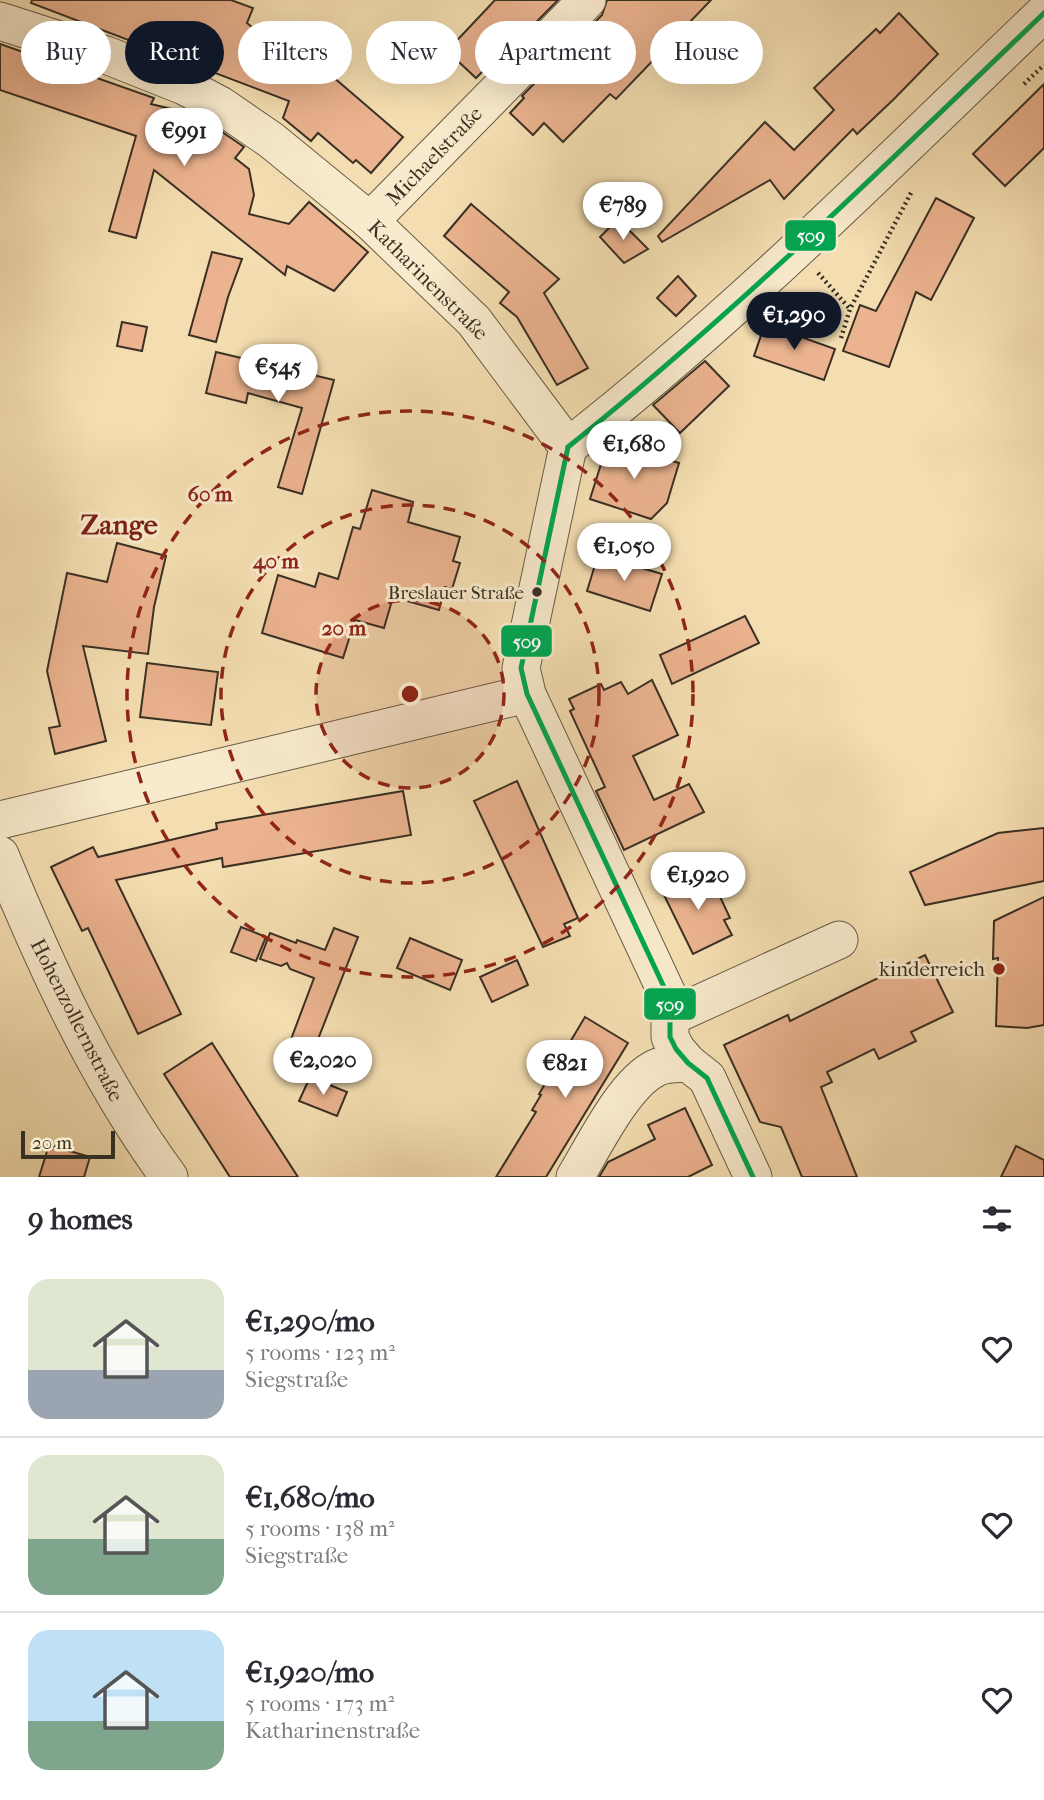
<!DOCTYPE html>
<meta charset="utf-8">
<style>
:root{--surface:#fff;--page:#f7f7f7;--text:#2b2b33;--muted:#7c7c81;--line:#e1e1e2;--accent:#111827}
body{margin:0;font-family:"IM FELL French Canon",serif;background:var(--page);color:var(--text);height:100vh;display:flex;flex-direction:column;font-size:26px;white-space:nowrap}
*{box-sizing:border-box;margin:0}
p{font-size:23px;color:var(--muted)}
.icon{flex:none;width:38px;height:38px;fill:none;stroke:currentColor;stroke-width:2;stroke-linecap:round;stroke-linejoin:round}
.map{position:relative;height:1177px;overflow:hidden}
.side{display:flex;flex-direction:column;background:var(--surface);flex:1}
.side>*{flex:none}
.top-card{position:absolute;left:21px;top:21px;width:1003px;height:63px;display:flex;gap:14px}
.scale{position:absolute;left:21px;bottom:18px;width:94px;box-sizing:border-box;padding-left:7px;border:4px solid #393024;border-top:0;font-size:19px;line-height:24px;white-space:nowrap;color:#393024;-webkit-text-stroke:5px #f8eacc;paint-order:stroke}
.price{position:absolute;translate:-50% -60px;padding:0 16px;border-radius:24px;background:#fff;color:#222;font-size:23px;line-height:46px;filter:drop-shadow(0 2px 4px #0008)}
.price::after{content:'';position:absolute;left:50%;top:42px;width:21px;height:16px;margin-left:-10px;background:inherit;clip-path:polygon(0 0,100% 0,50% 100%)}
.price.active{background:var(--accent);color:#fff}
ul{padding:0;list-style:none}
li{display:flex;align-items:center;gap:21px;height:175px;padding:0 28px}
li+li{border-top:2px solid var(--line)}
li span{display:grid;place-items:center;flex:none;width:196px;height:140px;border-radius:21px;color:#555}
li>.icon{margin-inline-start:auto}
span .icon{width:84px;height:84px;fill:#fffc;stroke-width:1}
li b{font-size:30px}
h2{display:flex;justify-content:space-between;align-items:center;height:84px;padding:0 28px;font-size:30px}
.pill{padding:0 24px;border-radius:32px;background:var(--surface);box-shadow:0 7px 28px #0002;font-size:24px;line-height:63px}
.pill.active{background:var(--accent);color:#fff}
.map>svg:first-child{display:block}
.building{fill:#ebb38f;stroke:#393024;stroke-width:2}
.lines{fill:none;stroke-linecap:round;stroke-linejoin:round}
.minor-casing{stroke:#685c47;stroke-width:39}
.path{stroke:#393024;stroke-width:4.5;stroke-dasharray:2 3.5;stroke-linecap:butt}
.minor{stroke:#f8eacc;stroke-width:37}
.bus-1-casing{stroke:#f8eacc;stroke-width:10}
.bus-1{stroke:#00a651;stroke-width:5}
.ring{fill:none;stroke:#8f2418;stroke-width:3.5;stroke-dasharray:12 9}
.bus-dot{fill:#393024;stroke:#f8eacc;stroke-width:2.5}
.poi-dot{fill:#8f2418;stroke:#f8eacc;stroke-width:2.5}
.labels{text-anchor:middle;stroke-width:6;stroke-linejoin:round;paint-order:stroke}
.bus-label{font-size:19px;fill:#393024;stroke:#f8eacc;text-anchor:end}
.street-label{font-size:21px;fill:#393024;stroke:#f8eacc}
.poi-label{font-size:21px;fill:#393024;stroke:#f8eacc;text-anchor:end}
.district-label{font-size:28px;font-weight:bold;fill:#7a1f14;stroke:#f8eacc}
.centre{fill:#8f2418;stroke:#f8eacc;stroke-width:3.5}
.ring-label{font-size:21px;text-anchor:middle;font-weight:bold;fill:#8f2418;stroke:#f8eacc;stroke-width:6;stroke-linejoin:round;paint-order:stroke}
.line-badge{stroke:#f8eacc;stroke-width:2.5}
.badge-label{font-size:19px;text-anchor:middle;font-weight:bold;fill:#fff}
</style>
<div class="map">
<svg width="1044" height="1177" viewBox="0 0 1044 1177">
<rect width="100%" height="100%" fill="#f4deb1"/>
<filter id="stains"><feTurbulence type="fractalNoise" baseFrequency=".00286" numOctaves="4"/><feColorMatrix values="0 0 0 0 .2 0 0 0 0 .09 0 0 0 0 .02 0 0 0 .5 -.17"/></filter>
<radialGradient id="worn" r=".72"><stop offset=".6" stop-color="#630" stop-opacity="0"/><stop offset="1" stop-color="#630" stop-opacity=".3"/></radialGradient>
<g class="building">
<path d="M32,0h199l22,8 -6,15 62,52 9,-11 85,73 -32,36 -15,-13 -3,3 -35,-30 -7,8 -28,-23 6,-17 -258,-98z"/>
<path d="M495,0h63l-66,67 -3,-2 -13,13 -29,-27z"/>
<path d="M607,0h104l-95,99 -6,-5 -47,48 -19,-19 -11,12 -23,-22 14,-15 -2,-2 80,-81z"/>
<path d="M899,13l39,41 -44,45 -37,35 -4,-5 -69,70 -14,-19 -108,62 -4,-6 107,-114 29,28 40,-40 -20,-22 62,-59 4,4z"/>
<path d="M0,44l154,54 -3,6 41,10 17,9 35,24 -9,11 14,11 5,26 -5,19 40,10 20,-22 59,50 -34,39 -47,-25 -2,9 -131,-105 -18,68 -27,-7 27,-95 -136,-46z"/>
<path d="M1044,84v64l-39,38 -32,-32z"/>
<path d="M936,198l38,20 -43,82 -15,-8 -27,75 -46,-16 17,-46 16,6z"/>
<path d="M471,204l88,75 -15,14 44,75 -31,17 -40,-68 -17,-14 9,-11 -65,-56z"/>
<path d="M618,219l30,30 -24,14 -24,-26z"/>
<path d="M212,252l30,7 -14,38 -12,45 -27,-7z"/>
<path d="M678,276l18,20 -20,20 -19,-18z"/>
<path d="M122,322l25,5 -5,24 -25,-5z"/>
<path d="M765,324l70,25 -11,31 -70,-24z"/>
<path d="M216,352l118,28 -32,114 -24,-7 24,-79 -54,-15 -2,10 -40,-10z"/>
<path d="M705,361l24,25 -49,47 -27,-28z"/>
<path d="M608,442l71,21 -12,40 -16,16 -61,-20z"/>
<path d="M372,490l41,12 -5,20 52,15 -7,24 7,2 -8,26 -7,-2 -6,23 -46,-13 -9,31 -29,-8 -12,38 -81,-25 16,-58 37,12 4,-14 19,6 15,-52 7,2z"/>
<path d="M117,543l49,13 -12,51 -6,47 -65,-8 23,95 -51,13 -6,-26 11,-2 -13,-55 20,-98 40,9z"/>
<path d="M598,555l64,19 -12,37 -63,-20z"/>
<path d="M745,616l14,27 -87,41 -12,-29z"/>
<path d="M147,663l71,9 -7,53 -71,-8z"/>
<path d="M652,680l26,55 -45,21 21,44 35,-16 15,28 -80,38 -28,-59 9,-4 -35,-76 4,-2 -5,-10 32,-15 3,6 17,-8 7,12z"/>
<path d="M517,781l61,137 -14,6 6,12 -27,11 -69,-146z"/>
<path d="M403,791l8,44 -188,32 -1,-9 -106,22 65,134 -43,20 -50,-106 -6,3 -31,-64 42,-20 5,10 119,-28 -1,-6z"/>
<path d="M1044,828v53l-119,24 -15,-33 88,-39z"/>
<path d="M701,872l7,15 6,-3 16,34 -6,2 8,15 -39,19 -31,-63z"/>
<path d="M1044,897v128l-17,3 -31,-2 2,-68 -5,1 1,-38z"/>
<path d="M241,927l25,10 -10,24 -25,-9z"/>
<path d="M334,928l24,9 -45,115 -23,-10 24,-64 -24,-9 -3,-6 -6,3 -21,-7 10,-26 26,10 1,-3 28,10z"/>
<path d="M410,938l52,22 -12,30 -53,-22z"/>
<path d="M925,955l28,57 -42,20 5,9 -37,18 -5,-10 -47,23 5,10 -11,5 36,90h-55l-21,-50 -21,-5 -36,-77 64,-30 2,6z"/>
<path d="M517,960l11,25 -36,17 -12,-25z"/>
<path d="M585,1017l43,26 -82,134h-50l40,-65 -4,-2 9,-15 -2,-1z"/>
<path d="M212,1043l40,63 46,71h-68l-66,-103z"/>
<path d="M310,1077l37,15 -10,24 -38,-15z"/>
<path d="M685,1108l27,57 -24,12h-89l9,-15 47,-23 -7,-14z"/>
<path d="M49,1145l41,12 -6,20h-45z"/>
<path d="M1016,1146l28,14v17h-43z"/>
</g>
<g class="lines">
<g class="minor-casing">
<g id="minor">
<path d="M0,21l106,34 78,31 36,19 51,35 99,81 104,100 94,126 -47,221 6,26 143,306v37l6,12 12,14 19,15 46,99"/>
<path d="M370,221l217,-221"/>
<path d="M568,447c169,-132 321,-286 476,-434"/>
<path d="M0,820l527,-126"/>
<path d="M0,855c46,112 97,224 169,322"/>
<path d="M672,1016l167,-76"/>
<path d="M575,1177c19,-31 49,-94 81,-109 9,-5 22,-4 32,-5"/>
</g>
</g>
<g class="path">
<path d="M1024,84l20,-19"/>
<path d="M818,273l32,36"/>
<path d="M841,338l9,-29 62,-118"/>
</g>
<use href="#minor" class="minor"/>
<g class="bus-1-casing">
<g id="bus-1">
<path d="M568,447l-47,221 6,26 143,306v37l6,12 12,14 19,15 46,99"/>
<path d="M568,447c168,-135 321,-285 476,-434"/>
</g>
</g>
<use href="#bus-1" class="bus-1"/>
</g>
<circle cx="410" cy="694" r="94" fill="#8f2418" fill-opacity=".12"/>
<g class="ring">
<circle cx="410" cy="694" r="94"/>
<circle cx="410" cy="694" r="189"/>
<circle cx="410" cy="694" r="283"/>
</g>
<circle class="bus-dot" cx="537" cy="592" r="6"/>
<circle class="poi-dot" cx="999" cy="969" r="7"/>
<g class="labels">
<g class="bus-label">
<text x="524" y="599">Breslauer Straße</text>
</g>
<g class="street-label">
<text transform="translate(434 156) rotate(-46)" y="7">Michaelstraße</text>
<text transform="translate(428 280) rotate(45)" y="7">Katharinenstraße</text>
<text transform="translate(77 1020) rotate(63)" y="7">Hohenzollernstraße</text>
</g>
<g class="poi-label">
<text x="985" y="976">kinderreich</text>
</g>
<g class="district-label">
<text x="119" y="534">Zange</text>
</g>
</g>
<circle cx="410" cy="694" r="10" class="centre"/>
<g class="ring-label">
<text x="210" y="501">60 m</text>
<text x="276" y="568">40 m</text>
<text x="344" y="635">20 m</text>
</g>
<g class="line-badge">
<rect x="784" y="219" width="53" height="33" rx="7" fill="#00a651"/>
<rect x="500" y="624" width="53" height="34" rx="7" fill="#00a651"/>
<rect x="643" y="987" width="54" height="34" rx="7" fill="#00a651"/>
</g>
<g class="badge-label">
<text x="811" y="242">509</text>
<text x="527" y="648">509</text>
<text x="670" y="1011">509</text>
</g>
<rect width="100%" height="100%" filter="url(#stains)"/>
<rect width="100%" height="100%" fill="url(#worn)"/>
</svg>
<div class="scale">20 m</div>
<b class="price" style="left:184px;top:168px">€991</b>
<b class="price" style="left:623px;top:242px">€789</b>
<b class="price active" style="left:794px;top:352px">€1,290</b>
<b class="price" style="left:278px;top:404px">€545</b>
<b class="price" style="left:634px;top:481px">€1,680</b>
<b class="price" style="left:624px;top:583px">€1,050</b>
<b class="price" style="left:698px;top:912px">€1,920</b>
<b class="price" style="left:323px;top:1097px">€2,020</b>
<b class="price" style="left:565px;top:1100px">€821</b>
<div class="top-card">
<a class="pill">Buy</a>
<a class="pill active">Rent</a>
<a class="pill">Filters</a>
<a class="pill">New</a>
<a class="pill">Apartment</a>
<a class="pill">House</a>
</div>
</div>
<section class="side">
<h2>9 homes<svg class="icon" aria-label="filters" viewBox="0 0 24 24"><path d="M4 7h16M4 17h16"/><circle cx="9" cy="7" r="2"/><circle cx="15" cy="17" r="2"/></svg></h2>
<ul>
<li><span style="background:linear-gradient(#dfe7d0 65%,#9aa5b1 0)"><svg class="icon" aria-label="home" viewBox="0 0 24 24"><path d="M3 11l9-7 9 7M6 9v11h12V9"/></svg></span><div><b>€1,290/mo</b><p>5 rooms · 123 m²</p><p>Siegstraße</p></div><svg class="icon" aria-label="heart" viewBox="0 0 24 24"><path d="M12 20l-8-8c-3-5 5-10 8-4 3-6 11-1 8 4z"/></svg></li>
<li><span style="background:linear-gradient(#dfe7d0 60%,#7fa58c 0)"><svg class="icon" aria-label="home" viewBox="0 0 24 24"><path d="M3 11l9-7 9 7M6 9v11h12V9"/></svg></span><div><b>€1,680/mo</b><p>5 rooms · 138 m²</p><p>Siegstraße</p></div><svg class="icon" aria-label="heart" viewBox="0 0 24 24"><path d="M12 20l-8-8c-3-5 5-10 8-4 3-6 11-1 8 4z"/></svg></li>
<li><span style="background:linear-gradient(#bfe0f5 65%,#7fa58c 0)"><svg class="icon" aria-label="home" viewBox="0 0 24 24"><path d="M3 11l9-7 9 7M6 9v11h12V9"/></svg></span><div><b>€1,920/mo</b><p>5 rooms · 173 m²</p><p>Katharinenstraße</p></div><svg class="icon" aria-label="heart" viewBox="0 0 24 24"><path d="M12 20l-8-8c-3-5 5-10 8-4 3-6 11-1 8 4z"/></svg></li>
</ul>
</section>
